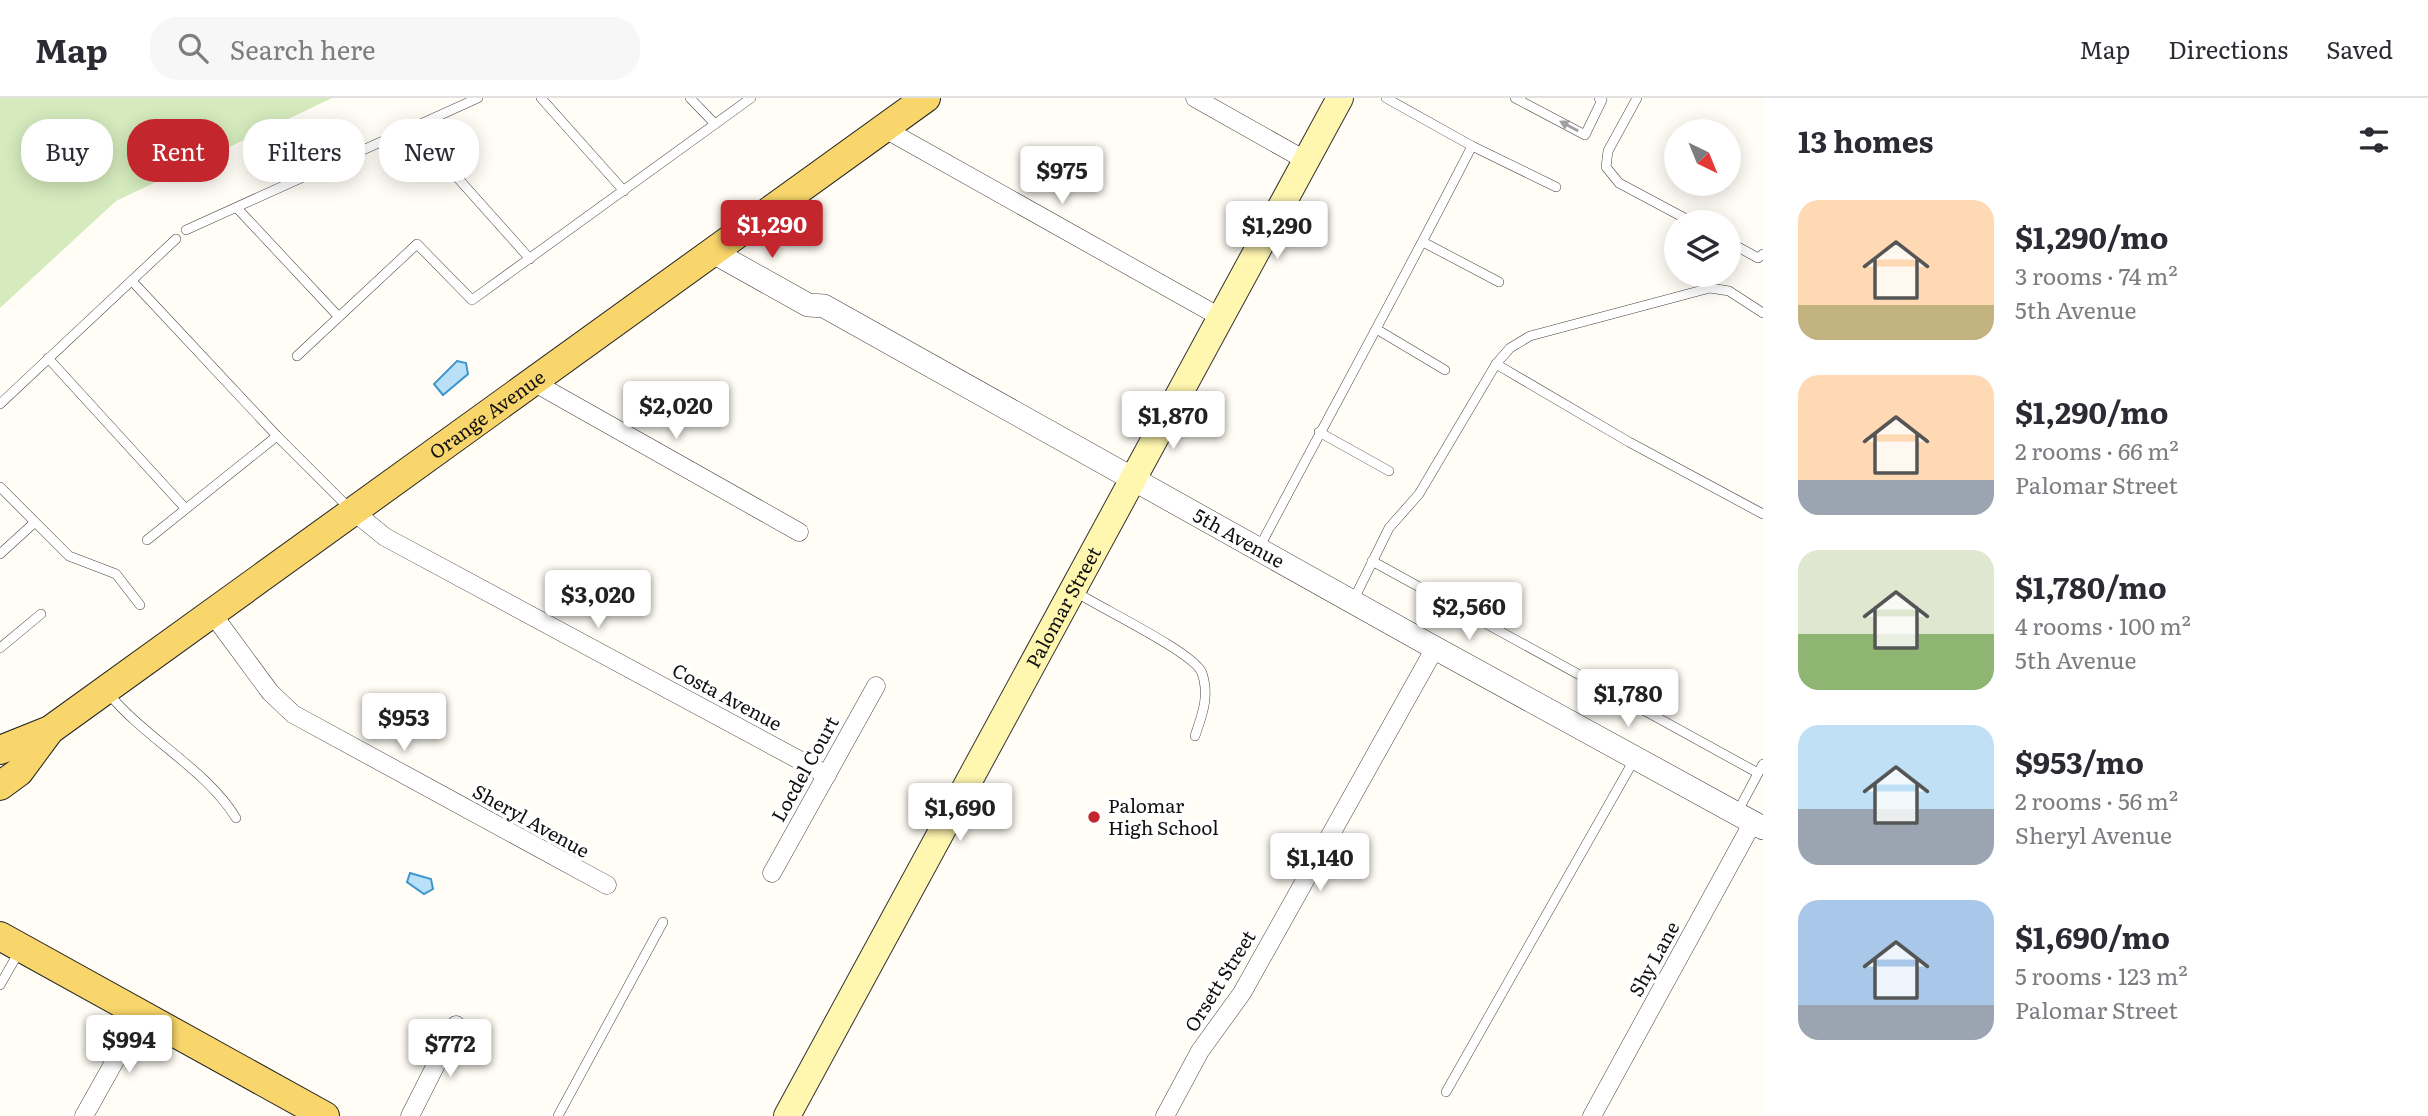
<!DOCTYPE html>
<meta charset="utf-8">
<style>
:root{--surface:#fff;--page:#f7f7f7;--text:#2b2b33;--muted:#7c7c81;--line:#e1e1e2;--accent:#c4262e}
body{margin:0;font-family:Literata,serif;background:var(--page);color:var(--text);height:100vh;display:flex;flex-direction:column;font-size:26px;white-space:nowrap}
*{box-sizing:border-box;margin:0}
p{font-size:23px;color:var(--muted)}
.icon{flex:none;width:38px;height:38px;fill:none;stroke:currentColor;stroke-width:2;stroke-linecap:round;stroke-linejoin:round}
.map{position:relative;flex:1;overflow:hidden}
.panel{display:flex;flex-direction:column;background:var(--surface);width:665px}
.panel>*{flex:none}
.guide{position:absolute;left:21px;top:21px;width:665px;height:63px;display:flex;gap:14px}
.needle{width:46px;rotate:137deg}
.buttons{position:absolute;left:1664px;top:21px;display:grid;gap:14px}
.buttons a{display:grid;place-items:center;width:77px;height:77px;border-radius:50%;background:var(--surface);box-shadow:0 4px 18px #0003;font-size:35px}
.price{position:absolute;translate:-50% -60px;padding:0 16px;border-radius:7px;background:#fff;color:#222;font-size:23px;line-height:46px;filter:drop-shadow(0 2px 4px #0008)}
.price::after{content:'';position:absolute;left:50%;top:42px;width:21px;height:16px;margin-left:-10px;background:inherit;clip-path:polygon(0 0,100% 0,50% 100%)}
.price.current{background:var(--accent);color:#fff}
ul{padding:0;list-style:none}
li{display:flex;align-items:center;gap:21px;height:175px;padding:0 35px}
li span{display:grid;place-items:center;flex:none;width:196px;height:140px;border-radius:21px;color:#555}
li>.icon{margin-inline-start:auto}
span .icon{width:84px;height:84px;fill:#fffc;stroke-width:1}
li b{font-size:30px}
h2{display:flex;justify-content:space-between;align-items:center;height:84px;padding:0 35px;font-size:30px}
.chip{padding:0 24px;border-radius:28px;background:var(--surface);box-shadow:0 4px 18px #0003;font-size:24px;line-height:63px}
.chip.current{background:var(--accent);color:#fff}
header{display:flex;align-items:center;gap:42px;box-sizing:border-box;height:98px;padding:0 35px;background:var(--surface);border-bottom:2px solid var(--line)}
header strong{font-size:33px}
nav{display:flex;gap:38px;margin-inline-start:auto;font-size:24px}
.search{width:490px;height:63px;background:var(--page);display:flex;align-items:center;gap:18px;box-sizing:border-box;padding:0 24px;border-radius:28px;color:var(--muted);font-size:26px}
main{display:flex;flex:1;min-height:0}
.map>svg:first-child{display:block}
.green{fill:#d5ebbd}
.water{fill:#b9e0f7;stroke:#3f96cf;stroke-width:2}
.lines{fill:none;stroke-linecap:round;stroke-linejoin:round}
.service-casing{stroke:#444;stroke-width:10}
.minor-casing{stroke:#444;stroke-width:19}
.tertiary-casing{stroke:#444;stroke-width:24}
.secondary-casing{stroke:#333;stroke-width:28}
.primary-casing{stroke:#222;stroke-width:30}
.service{stroke:#fff;stroke-width:9}
.minor{stroke:#fff;stroke-width:18}
.tertiary{stroke:#fff;stroke-width:23}
.secondary{stroke:#fff6b0;stroke-width:26}
.primary{stroke:#f9d66b;stroke-width:28}
.oneway{fill:#a0a0a0}
.poi-dot{fill:#c4262e;stroke:#fff;stroke-width:2.5}
.labels{text-anchor:middle;stroke-width:7;stroke-linejoin:round;paint-order:stroke}
.street-label{font-size:19px;fill:#111;stroke:#fff}
.poi-label{font-size:19px;fill:#111;stroke:#fff;text-anchor:start}
</style>
<header>
<strong>Map</strong>
<div class="search"><svg class="icon" aria-label="search" viewBox="0 0 24 24"><circle cx="10" cy="10" r="6"/><path d="M15 15l6 6"/></svg>Search here</div>
<nav><a>Map</a><a>Directions</a><a>Saved</a></nav>
</header>
<main>
<div class="map">
<svg width="1763" height="1018" viewBox="0 0 1763 1018">
<rect width="100%" height="100%" fill="#fffdf5"/>
<path class="green" d="M0,0h332l-216,103 -116,107z"/>
<g class="water">
<path d="M457,263l9,2 2,11 -25,21 -9,-11z"/>
<path d="M410,775l21,6 2,10 -9,5 -17,-12z"/>
</g>
<g class="lines">
<g class="service-casing">
<g id="service">
<path d="M541,0l83,93"/>
<path d="M690,0l25,26"/>
<path d="M1515,0l70,37 17,-35 -3,-2"/>
<path d="M1637,0l-29,53 -2,16 13,16 73,39"/>
<path d="M413,30l117,131"/>
<path d="M1472,48l84,41"/>
<path d="M237,110l101,108"/>
<path d="M186,132l292,-132"/>
<path d="M1423,144l76,40"/>
<path d="M1729,144l29,16 5,-4"/>
<path d="M132,183l145,155 74,74"/>
<path d="M1378,232l67,40"/>
<path d="M297,258l120,-112 55,56 279,-202"/>
<path d="M48,260l137,150"/>
<path d="M1496,266l133,78 134,72"/>
<path d="M0,306l176,-165"/>
<path d="M1319,334l70,39"/>
<path d="M0,389l69,69 47,18 24,31"/>
<path d="M147,442l130,-104"/>
<path d="M1259,450c71,-134 144,-267 213,-402l-86,-48"/>
<path d="M0,456l34,-31"/>
<path d="M1372,463l386,212"/>
<path d="M1076,494c24,16 119,61 126,81 8,23 0,42 -7,63"/>
<path d="M1353,503l36,-73 30,-34 77,-130 14,-16 20,-12 180,-48 19,3 34,22"/>
<path d="M0,550l41,-34"/>
<path d="M108,595c39,47 98,76 128,125"/>
<path d="M1738,713l25,-47"/>
<path d="M0,887l20,-35"/>
<path d="M1446,994l188,-332"/>
<path d="M558,1018l105,-194"/>
</g>
</g>
<g class="minor-casing">
<g id="minor">
<path d="M1195,0l110,62"/>
<path d="M885,31l335,188"/>
<path d="M535,285l264,149"/>
<path d="M353,413l32,26 442,238"/>
<path d="M211,514l59,80 23,22 314,171"/>
<path d="M772,775l104,-187"/>
<path d="M84,1018l56,-100"/>
<path d="M410,1018l46,-91"/>
<path d="M1165,1018l35,-65 42,-58 193,-345"/>
<path d="M1592,1018l161,-294"/>
</g>
</g>
<g class="tertiary-casing">
<g id="tertiary">
<path id="s1" d="M715,155l93,52 16,1 611,342 328,180"/>
</g>
</g>
<g class="secondary-casing">
<g id="secondary">
<path id="s2" d="M787,1018l553,-1018"/>
</g>
</g>
<g class="primary-casing">
<g id="primary">
<path id="s3" d="M0,652l50,-20 876,-632"/>
<path d="M0,688l19,-14 31,-42"/>
<path d="M0,838l325,180"/>
</g>
</g>
<use href="#service" class="service"/>
<use href="#minor" class="minor"/>
<use href="#tertiary" class="tertiary"/>
<use href="#secondary" class="secondary"/>
<use href="#primary" class="primary"/>
</g>
<defs><path id="oneway-solid" d="M-6-.8H1V-3.2L6.5 0L1 3.2V.8H-6Z" transform="scale(1.75)"/></defs>
<use class="oneway" href="#oneway-solid" transform="translate(1569 28) rotate(-152)"/>
<circle class="poi-dot" cx="1094" cy="719" r="7"/>
<g class="labels">
<g class="street-label">
<text dy="7" stroke="none"><textPath href="#s3" startOffset="593">Orange Avenue</textPath></text>
<text dy="7" stroke="none"><textPath href="#s1" startOffset="598">5th Avenue</textPath></text>
<text dy="7" stroke="none"><textPath href="#s2" startOffset="579">Palomar Street</textPath></text>
<text transform="translate(727 599) rotate(28)" y="7">Costa Avenue</text>
<text transform="translate(805 671) rotate(-61)" y="7">Locdel Court</text>
<text transform="translate(531 723) rotate(29)" y="7">Sheryl Avenue</text>
<text transform="translate(1654 861) rotate(-61)" y="7">Shy Lane</text>
<text transform="translate(1220 883) rotate(-58)" y="7">Orsett Street</text>
</g>
<g class="poi-label">
<text x="1108" y="715">Palomar<tspan x="1108" dy="22">High School</tspan></text>
</g>
</g>
</svg>
<div class="buttons">
<a><svg class="needle" viewBox="-14 -14 28 28"><path d="M0-13l5 13h-10z" fill="#e53935"/><path d="M0 13l5-13h-10z" fill="#7c7c81"/></svg></a>
<a><svg class="icon" aria-label="layers" viewBox="0 0 24 24"><path d="M12 4l9 5-9 5-9-5zM3 14l9 5 9-5"/></svg></a>
</div>
<b class="price" style="left:1062px;top:108px">$975</b>
<b class="price current" style="left:772px;top:162px">$1,290</b>
<b class="price" style="left:1277px;top:163px">$1,290</b>
<b class="price" style="left:676px;top:343px">$2,020</b>
<b class="price" style="left:1173px;top:353px">$1,870</b>
<b class="price" style="left:598px;top:532px">$3,020</b>
<b class="price" style="left:1469px;top:544px">$2,560</b>
<b class="price" style="left:1628px;top:631px">$1,780</b>
<b class="price" style="left:404px;top:655px">$953</b>
<b class="price" style="left:960px;top:745px">$1,690</b>
<b class="price" style="left:1320px;top:795px">$1,140</b>
<b class="price" style="left:129px;top:977px">$994</b>
<b class="price" style="left:450px;top:981px">$772</b>
<div class="guide">
<a class="chip">Buy</a>
<a class="chip current">Rent</a>
<a class="chip">Filters</a>
<a class="chip">New</a>
</div>
</div>
<section class="panel">
<h2>13 homes<svg class="icon" aria-label="filters" viewBox="0 0 24 24"><path d="M4 7h16M4 17h16"/><circle cx="9" cy="7" r="2"/><circle cx="15" cy="17" r="2"/></svg></h2>
<ul>
<li><span style="background:linear-gradient(#ffd9b3 75%,#c2b280 0)"><svg class="icon" aria-label="home" viewBox="0 0 24 24"><path d="M3 11l9-7 9 7M6 9v11h12V9"/></svg></span><div><b>$1,290/mo</b><p>3 rooms · 74 m²</p><p>5th Avenue</p></div></li>
<li><span style="background:linear-gradient(#ffd9b3 75%,#9aa5b1 0)"><svg class="icon" aria-label="home" viewBox="0 0 24 24"><path d="M3 11l9-7 9 7M6 9v11h12V9"/></svg></span><div><b>$1,290/mo</b><p>2 rooms · 66 m²</p><p>Palomar Street</p></div></li>
<li><span style="background:linear-gradient(#dfe7d0 60%,#8fb573 0)"><svg class="icon" aria-label="home" viewBox="0 0 24 24"><path d="M3 11l9-7 9 7M6 9v11h12V9"/></svg></span><div><b>$1,780/mo</b><p>4 rooms · 100 m²</p><p>5th Avenue</p></div></li>
<li><span style="background:linear-gradient(#bfe0f5 60%,#9aa5b1 0)"><svg class="icon" aria-label="home" viewBox="0 0 24 24"><path d="M3 11l9-7 9 7M6 9v11h12V9"/></svg></span><div><b>$953/mo</b><p>2 rooms · 56 m²</p><p>Sheryl Avenue</p></div></li>
<li><span style="background:linear-gradient(#a9c7e8 75%,#9aa5b1 0)"><svg class="icon" aria-label="home" viewBox="0 0 24 24"><path d="M3 11l9-7 9 7M6 9v11h12V9"/></svg></span><div><b>$1,690/mo</b><p>5 rooms · 123 m²</p><p>Palomar Street</p></div></li>
</ul>
</section>
</main>
